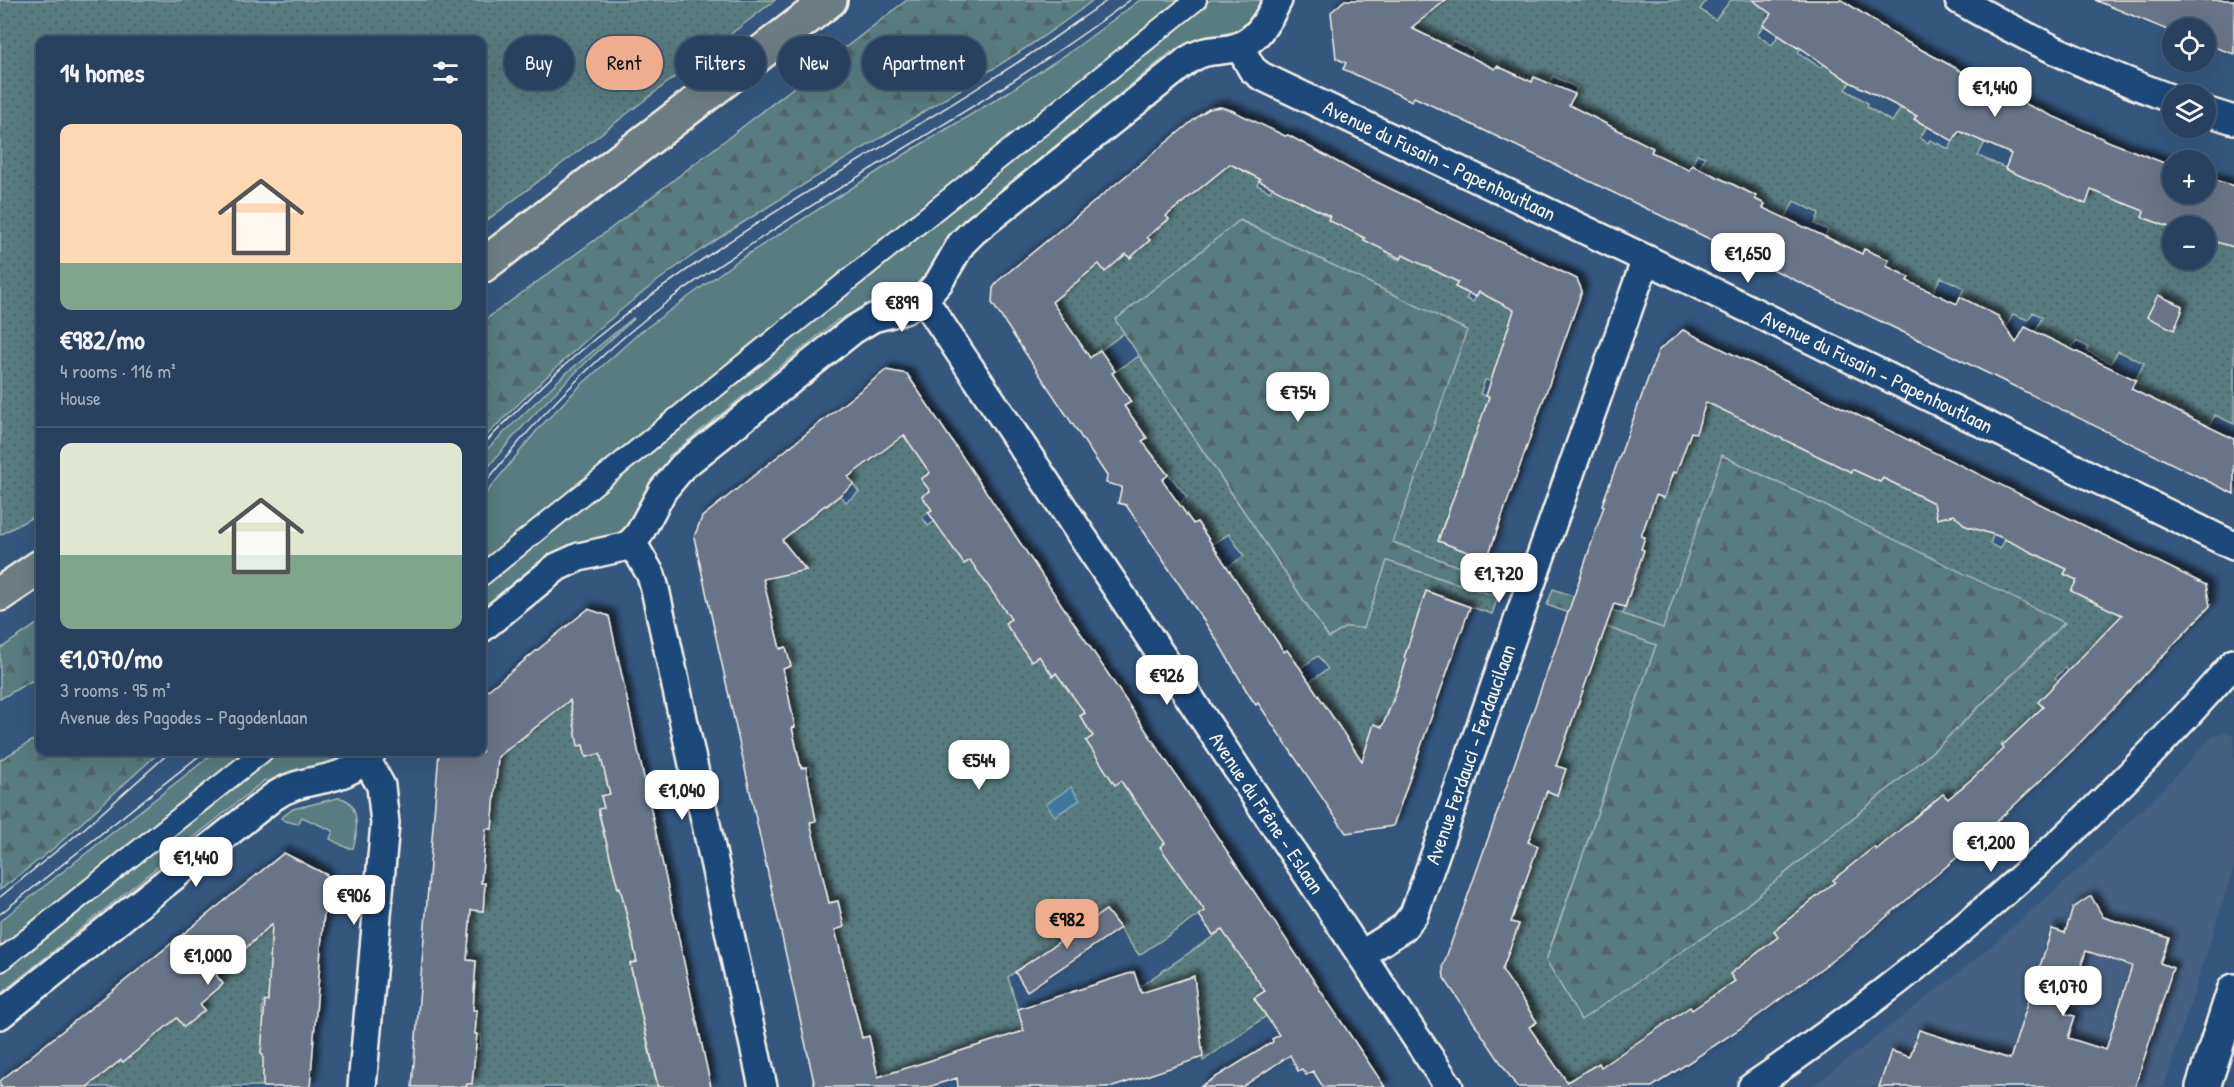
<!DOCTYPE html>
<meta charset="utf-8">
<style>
:root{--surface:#28415e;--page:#344c67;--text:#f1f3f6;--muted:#a5afbc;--line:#445a73;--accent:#eead8d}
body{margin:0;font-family:"Patrick Hand",sans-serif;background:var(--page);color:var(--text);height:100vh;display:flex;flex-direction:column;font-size:22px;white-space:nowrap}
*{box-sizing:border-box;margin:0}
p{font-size:20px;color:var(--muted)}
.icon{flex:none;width:33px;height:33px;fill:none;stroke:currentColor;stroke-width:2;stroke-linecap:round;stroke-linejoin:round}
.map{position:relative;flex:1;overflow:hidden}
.details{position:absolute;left:36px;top:36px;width:450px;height:720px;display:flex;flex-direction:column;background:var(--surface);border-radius:12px;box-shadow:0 6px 24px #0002,0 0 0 2px var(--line)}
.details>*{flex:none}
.hud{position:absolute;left:504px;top:36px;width:570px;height:54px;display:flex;gap:12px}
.controls{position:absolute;left:2162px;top:18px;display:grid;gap:12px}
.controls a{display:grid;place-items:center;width:54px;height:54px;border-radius:50%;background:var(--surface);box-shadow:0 6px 24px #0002,0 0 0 2px var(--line);font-size:30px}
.price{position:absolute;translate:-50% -51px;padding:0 14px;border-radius:12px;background:#fff;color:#222;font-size:20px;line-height:39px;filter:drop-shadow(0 2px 3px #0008)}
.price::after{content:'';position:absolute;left:50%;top:36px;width:18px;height:14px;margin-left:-9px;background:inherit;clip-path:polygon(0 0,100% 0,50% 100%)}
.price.active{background:var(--accent);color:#111}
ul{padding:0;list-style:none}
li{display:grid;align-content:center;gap:12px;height:318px;padding:0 24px}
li+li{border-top:2px solid var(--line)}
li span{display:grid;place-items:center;height:186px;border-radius:12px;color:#555}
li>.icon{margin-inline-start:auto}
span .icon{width:108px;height:108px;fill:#fffc;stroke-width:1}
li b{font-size:26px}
h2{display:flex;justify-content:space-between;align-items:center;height:72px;padding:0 24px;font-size:26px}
.chip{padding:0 21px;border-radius:27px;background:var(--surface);box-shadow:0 6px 24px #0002,0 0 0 2px var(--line);font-size:21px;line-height:54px}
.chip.active{background:var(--accent);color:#111}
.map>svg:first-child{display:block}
.built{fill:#446081}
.green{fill:#597c80;stroke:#a6b6b4;stroke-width:1.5}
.forest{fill:url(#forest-firs);stroke:#a6b6b4;stroke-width:1.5}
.garden{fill:url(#garden-dots);stroke:#a6b6b4;stroke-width:1.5}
.water{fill:#40789a;stroke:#88a8b9;stroke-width:1.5}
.building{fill:#687488;stroke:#f4f1e8;stroke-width:1.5;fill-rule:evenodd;filter:url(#shadow)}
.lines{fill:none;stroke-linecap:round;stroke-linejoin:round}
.pedestrian-casing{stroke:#f4f1e8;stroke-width:24}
.minor-casing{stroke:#f4f1e8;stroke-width:32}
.tertiary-casing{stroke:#f4f1e8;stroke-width:38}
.primary-casing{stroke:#f4f1e8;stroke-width:38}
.pedestrian{stroke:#1f4a7a;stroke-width:20}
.minor{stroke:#1f4a7a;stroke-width:27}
.tertiary{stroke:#1f4a7a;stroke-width:33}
.primary{stroke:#6c7e84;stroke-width:33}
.tram{stroke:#f4f1e8;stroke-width:1.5}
.labels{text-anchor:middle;stroke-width:5;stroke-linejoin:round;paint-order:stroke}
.street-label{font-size:21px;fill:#f4f1e8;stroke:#1f4a7a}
</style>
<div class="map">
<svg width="2234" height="1087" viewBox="0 0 2234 1087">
<defs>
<pattern id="forest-firs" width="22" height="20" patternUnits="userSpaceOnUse" patternTransform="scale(1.5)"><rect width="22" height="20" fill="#597c80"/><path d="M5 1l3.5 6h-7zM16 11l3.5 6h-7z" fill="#526566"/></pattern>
<pattern id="garden-dots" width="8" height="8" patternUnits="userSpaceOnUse" patternTransform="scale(1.5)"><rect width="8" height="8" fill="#597c80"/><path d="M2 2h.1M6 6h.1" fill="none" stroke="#526566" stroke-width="1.8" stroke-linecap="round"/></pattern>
<filter id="shadow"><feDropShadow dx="5.5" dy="-5.5" stdDeviation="3" flood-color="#0009"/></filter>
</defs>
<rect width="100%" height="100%" fill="#35577e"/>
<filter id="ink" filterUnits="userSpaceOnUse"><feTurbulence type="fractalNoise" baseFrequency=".0167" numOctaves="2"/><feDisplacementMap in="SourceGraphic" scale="12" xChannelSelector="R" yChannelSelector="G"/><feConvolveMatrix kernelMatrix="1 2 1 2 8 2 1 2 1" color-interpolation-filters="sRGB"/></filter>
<g filter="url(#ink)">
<path class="built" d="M2225,732l9,4v130l-70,221h-352l163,-127 114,-100 70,-67 54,-57z"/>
<g class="green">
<path d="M1140,0h42l-700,564v-66l56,-69 42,-43 58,-52 99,-73 173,-110 92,-55 68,-44z"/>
<path d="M1210,0h56l-20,29 -36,8 -18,10 -14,13 -7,-8 -213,174 -16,31 -26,34 -66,30 -11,-2 -171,138 6,8 -47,67 -67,23 -10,-1 -68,54v-22z"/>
<path d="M633,318l1,1c-55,48 -107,98 -152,156v-21l81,-78z"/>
<path d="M215,752h33l-248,198v-29z"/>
<path d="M275,752h84l-3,3 -84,32 -7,-7 -265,214v-22z"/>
<path d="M338,798c22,0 20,35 15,50h-6l-17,-9 3,-8 -31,-14 -4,7 -13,-3 -4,-3 12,-9z"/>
</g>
<g class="forest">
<path d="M907,0h186c-41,33 -88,61 -132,89 -88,54 -178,106 -263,163 -80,54 -148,120 -216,188v-118l128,-93z"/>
<path d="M1239,220l229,110 -75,212 110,41 -5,14 -111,-36 -23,68 -18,-2 -17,11 -214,-318z"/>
<path d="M1721,455l344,167 -124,122 -26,23 -188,154 -146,100 -35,-61 110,-315 -109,-40 6,-16 110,39z"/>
<path d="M40,622v54l-40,23v-50z"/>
<path d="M40,736v16h113l2,4 -101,92 -54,42v-130z"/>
</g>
<g class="garden">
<path d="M0,0h775l-203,156 -90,68v-184h-442v473l-40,22z"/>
<path d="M1444,0h263l-7,9 15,11 16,-20h22l9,7 11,4 -16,24 15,10 10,-15 8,13 8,5 3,-4 2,1 -5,8 23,15 5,-7 24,21 -4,8 22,13 -1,4 25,15 9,-14 15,8 -1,4 12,6 -7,12 8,5 2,-3 19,9 12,-23 25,14 -8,16 107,47 6,-13 55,18 -3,10 29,10v32h33v-21l29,8v177l-19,-9 -9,17c-22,-17 -49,-38 -78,-37l16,-32 -26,-12 -7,12 -24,-12 1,-4 -12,-6 -5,8 -12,-5 -30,2 13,-29 -9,-5 -5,8 -15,-6 -6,12 -9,-10 -38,-19 4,-9 -23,-11 -13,24 -21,-19 2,-5 -23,-11 3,-6 -24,-11 -4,6 -36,-19 3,-6 -13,-6 4,-11 -25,-12 -9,18 -22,-11 1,-4 -9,-5 1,-3 -57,-27 6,-12 -8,-3 -9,20 -12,-10 -25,-12 2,-4 -38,-14 3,-5 -24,-12 -28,-6 11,-23 -24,-12 -3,7 -16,-6 -3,7 -20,-13 -20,6 -24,-12 7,-14 -21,-10 -4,6 -77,-29 63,-9z"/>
<path d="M1222,160l38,19 -3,6 13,7 4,-8 35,13 -3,7 59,34 -1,2 12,6 17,4 -3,6 10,4 10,-19 25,18 -4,10 27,13 -3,5 14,7 -3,5 7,3 6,-10 17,9 28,5 -20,35 -13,40 -6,-1 -5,14 9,3 -5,13 15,4 -10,26 -15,-4 -17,51 -8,33 -4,-1 -7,22 41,15 -6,16 -80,-30 74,-212 -227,-110 -125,100 9,13 -34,25 -36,-46 -7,-25 31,-6 21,-17 27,-10 4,4 20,-17 -3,-4 22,-17 -3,-4 42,-34z"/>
<path d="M1139,356l190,282 17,-11 18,1 23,-67 111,36 -6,17 -66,-22 -9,26 10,3 -19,24 -4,13 3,1 -25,68 -8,-2 -9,26 2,31 -67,-94 28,-19 -10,-13 -19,13 -20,-13 -5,-19 -48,-69 18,-12 -15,-22 -17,10 -15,-22 -4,2 -14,-20 8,-7 -45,-56 4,-3 -23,-31 8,-5 -5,-8 -24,-14z"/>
<path d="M1689,385l112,63 49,23 2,-2 28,13 3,-4 55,27v11l8,1 4,-7 16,16 28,7 -4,11 10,5 7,-13 23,16 37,17 -2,6 12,5 -6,11 24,12 59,1 -85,68 -4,-4 -10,10 4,4 -8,33 -33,16 -13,13 -3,-2 -1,3 4,5 -57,49 -10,1 -3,-3 -13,11 3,4 -41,35 -15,4 -31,25 -3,6 4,6 -27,12 -38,31 10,13 -12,-3 -42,33 5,7 -43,29 -2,-2 -86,63 -4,-5 -4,2 -3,-2 -11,7 -13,14 -40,-60 8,-5 -26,-39 -12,-6 7,-41 9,3 5,-14 -9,-3 27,-76 -10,-4 9,-24 6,-28 14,4 9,-25 -17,-6 10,-26 7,2 9,-25 -5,-2 10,-13 26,-72 50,18 -110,315 35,60 146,-99 188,-154 26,-23 124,-121 -343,-168 -59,173 -40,-14 17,-47 -2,-1 6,-15 -3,-2 4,-11 -4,-2 15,-41 8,2 9,-25 3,1 15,-41z"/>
<path d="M892,419l16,23 3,-1 22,29 -12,9 9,12 5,17 -13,9 6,9 11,-8 11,26 14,20 7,-4 41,58 -7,5 26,38 8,-5 14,19 5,-3 27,41 -5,3 13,20 -7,5 35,40 14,23 2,-1 30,39 -7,5 45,64 -66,44 -33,-45 -98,67 16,54 -151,48 3,-13 -7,-29 -7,1 -13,-57 -9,2 1,-27 -6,-26 3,-29 -22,5 -14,-82 14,-4 -3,-17 -11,-26 10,-3 -2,-8 -9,2c-9,-33 -10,-68 -18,-99l9,-11 -2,-11 -11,2 -18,-70 44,-9 -54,-29 35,-4 39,-32 2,1 13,-10 6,6 13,-10 -11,-15 27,-20z"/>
<path d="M569,689l17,68 17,-4 9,25 -6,2 4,14 -9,2 3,12 -6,2 6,27 6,-1 -1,18 9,34 2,-1 17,75 -7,2 27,123h-191l1,-3h5l2,-36h6l1,-13 -6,-1 2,-24h-6l6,-49 -10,-1 4,-50 12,1 2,-27 -17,-2 18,-53h6l5,-67 3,-7 19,-17 2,2 10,-8 -8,-10z"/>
<path d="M269,925l7,5 -5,13 -1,13h3l-3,17 -2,28 -5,1 -1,13h3l-4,38 2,2 3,31 -179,1 34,-27 2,2 72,-63 9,1 18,-14 -6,-11 43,-38 -1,-3z"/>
<path d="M1227,927l40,62 -13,10 12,17 -63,45 -9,-84 -53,17 -2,-7z"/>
</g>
<path class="water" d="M1071,787l9,13 -25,16 -9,-12z"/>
<g class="building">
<path d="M1345,0h101l-35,28 84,41 2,-3 35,16 2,-5 41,17 -6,11 84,43 -2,4 38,18 3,-5 42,20 22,11 -1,3 10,5 -2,4 99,46 2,-5 25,11 -3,6 23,11 -2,4 50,23 3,-7 38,19 18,27 9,-16 111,53 -5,9 103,50v55l-298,-146 -482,-232 -40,-19 -2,4 -69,-32 3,-6 -10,-5 -5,-46z"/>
<path d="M1753,0h89l63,41 103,55 102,46 62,24v28h33v-17l29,9v61l-29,-8v-13l-33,2 -30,-11 2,-6 -53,-21 -5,14 -81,-35 6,-15 -52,-23 -6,10 -39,-22 3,-3 -67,-34 -51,-35 -1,1 -35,-23 8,-11z"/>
<path d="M2095,0h139v54l-29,-10v-16h-33v4z"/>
<path d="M1220,107l11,3 54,26 3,-1 64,35 192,93 33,16 5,12 -95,268 -49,-18 51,-144 -3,-1 28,-86 -35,-18 -3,5 -21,-10 3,-5 -55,-27 -2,4 -37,-19 1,-2 -37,-18 2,-4 -71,-35 1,-2 -30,-15 -64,52 3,3 -22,18 3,3 -20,18 -4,-4 -21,18 -6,-8 -47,38 38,56 10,-8 15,21 -3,2 19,29 -7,4 23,32 -5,3 26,34 -6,5 31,44 4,-2 87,130 3,-2 13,18 62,93 12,-37 8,3 11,-26 14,-42 -3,-1 22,-67 44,16 -77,219 -47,7 -88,-130 -2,2 -7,-10 -31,-53 -92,-137 -8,-2 4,-16 -16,-4 1,-7 -115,-173 1,-15 6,-8 202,-166 8,-5z"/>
<path d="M2158,295l24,11 -1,5h1l-8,19 -27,-13z"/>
<path d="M1683,330l523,255 4,21 -135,142 -69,65 -52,47 -101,85 -109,81 -92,61h-135l-73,-109 -1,-12 133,-376 28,-84 -2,-1 56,-154zM1706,402l145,70 1,-3 28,13 3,-4 51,25 3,16 17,-4 12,11 32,10 69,33 -3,5 13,6 -6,11 51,24 -84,87 5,5 -41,39 2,3 -31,29 -25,21 -5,-5 -67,56 -2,-3 -41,33 2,2 -61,49 4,6 -48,37 5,7 -43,29 -2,-3 -89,60 -2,-4 -32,19 -38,-55 8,-5 -35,-52 17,-46 -8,-2 27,-76 -10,-4 19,-51 10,4 9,-26 -10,-3 58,-162 11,3 19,-57 -3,-1 4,-12 -4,-1 15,-41 8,3 9,-26 3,1 15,-41 5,1z"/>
<path d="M886,370l21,4 478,713h-62l-10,-16 -7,4 -4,-6 -4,2 -8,-16 -48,32h-42l73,-45 -1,-3 7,-4 -25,-37 11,-7 -43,-61 -9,5 -14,-20 6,-4 -45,-64 5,-4 -44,-62 -6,4 -29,-44 7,-5 -13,-20 5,-3 -29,-40 -3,3 -14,-20 -8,5 -26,-38 6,-4 -41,-59 -6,4 -36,-52 4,-2 -10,-14 8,-5 -9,-12 9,-6 -26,-38 -56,42 6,7 -28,22 -1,-1 -43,35 24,30 -43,9 17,70 6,-2 5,19 -8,3 12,58 -3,1 9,40 5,-1 10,54 -6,1 19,81 9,-2 6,26 -9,3 27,108 7,-2 9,41 146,-46 -6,-22 116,-37 7,21 53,-17 9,81 -90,30h-155l-1,-9 -29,9h-113l-121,-550 8,-20z"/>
<path d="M588,609l21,7 102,471h-53l-28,-124 7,-1 -5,-25 -12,-50 -2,1 -20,-79 6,-1 -3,-12 9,-2 -10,-40 -14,3 -3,-12 -5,1 -8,-46 -72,57 -6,72h-6l-5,54h4l-2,28 -12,-1 -4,50 9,1 -3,49h4l-2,24h2l-5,50h-5l-1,3h-54l27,-335h43v-57z"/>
<path d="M284,853l43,22 -17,212h-47v-32l-2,-2 4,-52h3l4,-77 -56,51 7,9 -23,20 5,6 -21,17 -7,-9 -54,44 -2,-2 -34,27h-87v-6z"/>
<path d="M2091,896l12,21 66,21 -9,25 13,5 -38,119h-256l12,-36 19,6 9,-27 91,29 42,-130 13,4 8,-25zM2086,951l46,15 -26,84 -38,-12 7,-22 -10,-2z"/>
<path d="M1106,910l14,18 -93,63 -12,-19z"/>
</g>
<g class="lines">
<g class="pedestrian-casing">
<g id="pedestrian">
<path d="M482,575l714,-575"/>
<path d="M0,961l262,-209"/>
</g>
</g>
<g class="minor-casing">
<g id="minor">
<path d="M1959,0c68,39 139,72 213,99"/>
<path id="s1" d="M1240,47l12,22 9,7 385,183 588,287"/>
<path d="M2205,111l29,9"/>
<path id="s2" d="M924,299l525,788"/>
<path d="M632,542l19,33 4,14 108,498"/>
<path d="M482,628l75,-61 22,-10 45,-10 8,-5 7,-8 24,-44 20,-24 170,-136 20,-12 31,-8 20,-11 15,-17 22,-38 13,-13 214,-171c18,-11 23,-8 41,-11 26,-4 39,-28 49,-49"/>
<path id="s3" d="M1361,955l42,-27 11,-14 232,-655"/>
<path d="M0,1015l273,-218c36,-25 66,-8 99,-45"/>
<path d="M362,1087l23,-264 -4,-37 -15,-27"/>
<path d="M1752,1087c177,-120 341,-263 482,-424"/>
</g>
</g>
<g class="tertiary-casing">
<path id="tertiary" d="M2203,1087l31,-96"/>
</g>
<g class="primary-casing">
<g id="primary">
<path d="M482,266l348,-266"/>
<path d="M0,594l40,-27"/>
</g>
</g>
<use href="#pedestrian" class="pedestrian"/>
<use href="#minor" class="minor"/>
<use href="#tertiary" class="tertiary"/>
<use href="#primary" class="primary"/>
<g class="tram">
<path d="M482,446c41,-42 83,-84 129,-120 130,-103 277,-178 415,-269 28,-18 54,-38 82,-57"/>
<path d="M482,487c55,-70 117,-134 189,-188 29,-22 60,-41 90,-61 122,-80 252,-150 369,-238"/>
<path d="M0,897l86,-70 84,-75"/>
<path d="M0,914l204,-162"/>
</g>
</g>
</g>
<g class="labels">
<g class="street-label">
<text dy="7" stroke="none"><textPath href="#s1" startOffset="234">Avenue du Fusain - Papenhoutlaan</textPath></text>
<text dy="7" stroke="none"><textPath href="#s1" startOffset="720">Avenue du Fusain - Papenhoutlaan</textPath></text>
<text dy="7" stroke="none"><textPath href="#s3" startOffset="237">Avenue Ferdauci - Ferdaucilaan</textPath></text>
<text dy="7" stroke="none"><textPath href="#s2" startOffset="618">Avenue du Frêne - Eslaan</textPath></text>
</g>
</g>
</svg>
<div class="controls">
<a><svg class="icon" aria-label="locate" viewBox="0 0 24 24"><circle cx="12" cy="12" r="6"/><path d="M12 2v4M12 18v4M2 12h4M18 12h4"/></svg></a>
<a><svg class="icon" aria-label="layers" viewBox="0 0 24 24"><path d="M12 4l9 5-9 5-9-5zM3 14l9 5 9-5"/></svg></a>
<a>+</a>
<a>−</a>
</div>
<b class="price" style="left:1995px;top:118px">€1,440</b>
<b class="price" style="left:1748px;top:284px">€1,650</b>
<b class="price" style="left:902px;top:333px">€899</b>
<b class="price" style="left:1298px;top:423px">€754</b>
<b class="price" style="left:1499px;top:604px">€1,720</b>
<b class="price" style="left:1167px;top:706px">€926</b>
<b class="price" style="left:979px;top:791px">€544</b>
<b class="price" style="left:682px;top:821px">€1,040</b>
<b class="price" style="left:1991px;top:873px">€1,200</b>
<b class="price" style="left:196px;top:888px">€1,440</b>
<b class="price" style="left:354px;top:926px">€906</b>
<b class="price active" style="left:1067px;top:950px">€982</b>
<b class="price" style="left:208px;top:986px">€1,000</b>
<b class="price" style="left:2063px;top:1017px">€1,070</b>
<div class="hud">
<a class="chip">Buy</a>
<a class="chip active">Rent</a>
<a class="chip">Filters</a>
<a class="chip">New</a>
<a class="chip">Apartment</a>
</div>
<section class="details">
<h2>14 homes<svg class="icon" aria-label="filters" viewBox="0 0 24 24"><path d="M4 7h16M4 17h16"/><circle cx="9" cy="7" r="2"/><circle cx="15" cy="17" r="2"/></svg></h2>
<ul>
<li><span style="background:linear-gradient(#ffd9b3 75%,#7fa58c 0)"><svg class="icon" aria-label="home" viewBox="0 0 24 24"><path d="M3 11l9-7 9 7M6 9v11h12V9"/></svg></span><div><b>€982/mo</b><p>4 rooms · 116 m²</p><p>House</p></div></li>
<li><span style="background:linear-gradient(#dfe7d0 60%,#7fa58c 0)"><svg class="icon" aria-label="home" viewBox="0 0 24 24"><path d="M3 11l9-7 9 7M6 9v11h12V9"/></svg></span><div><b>€1,070/mo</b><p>3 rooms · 95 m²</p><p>Avenue des Pagodes - Pagodenlaan</p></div></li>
</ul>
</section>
</div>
